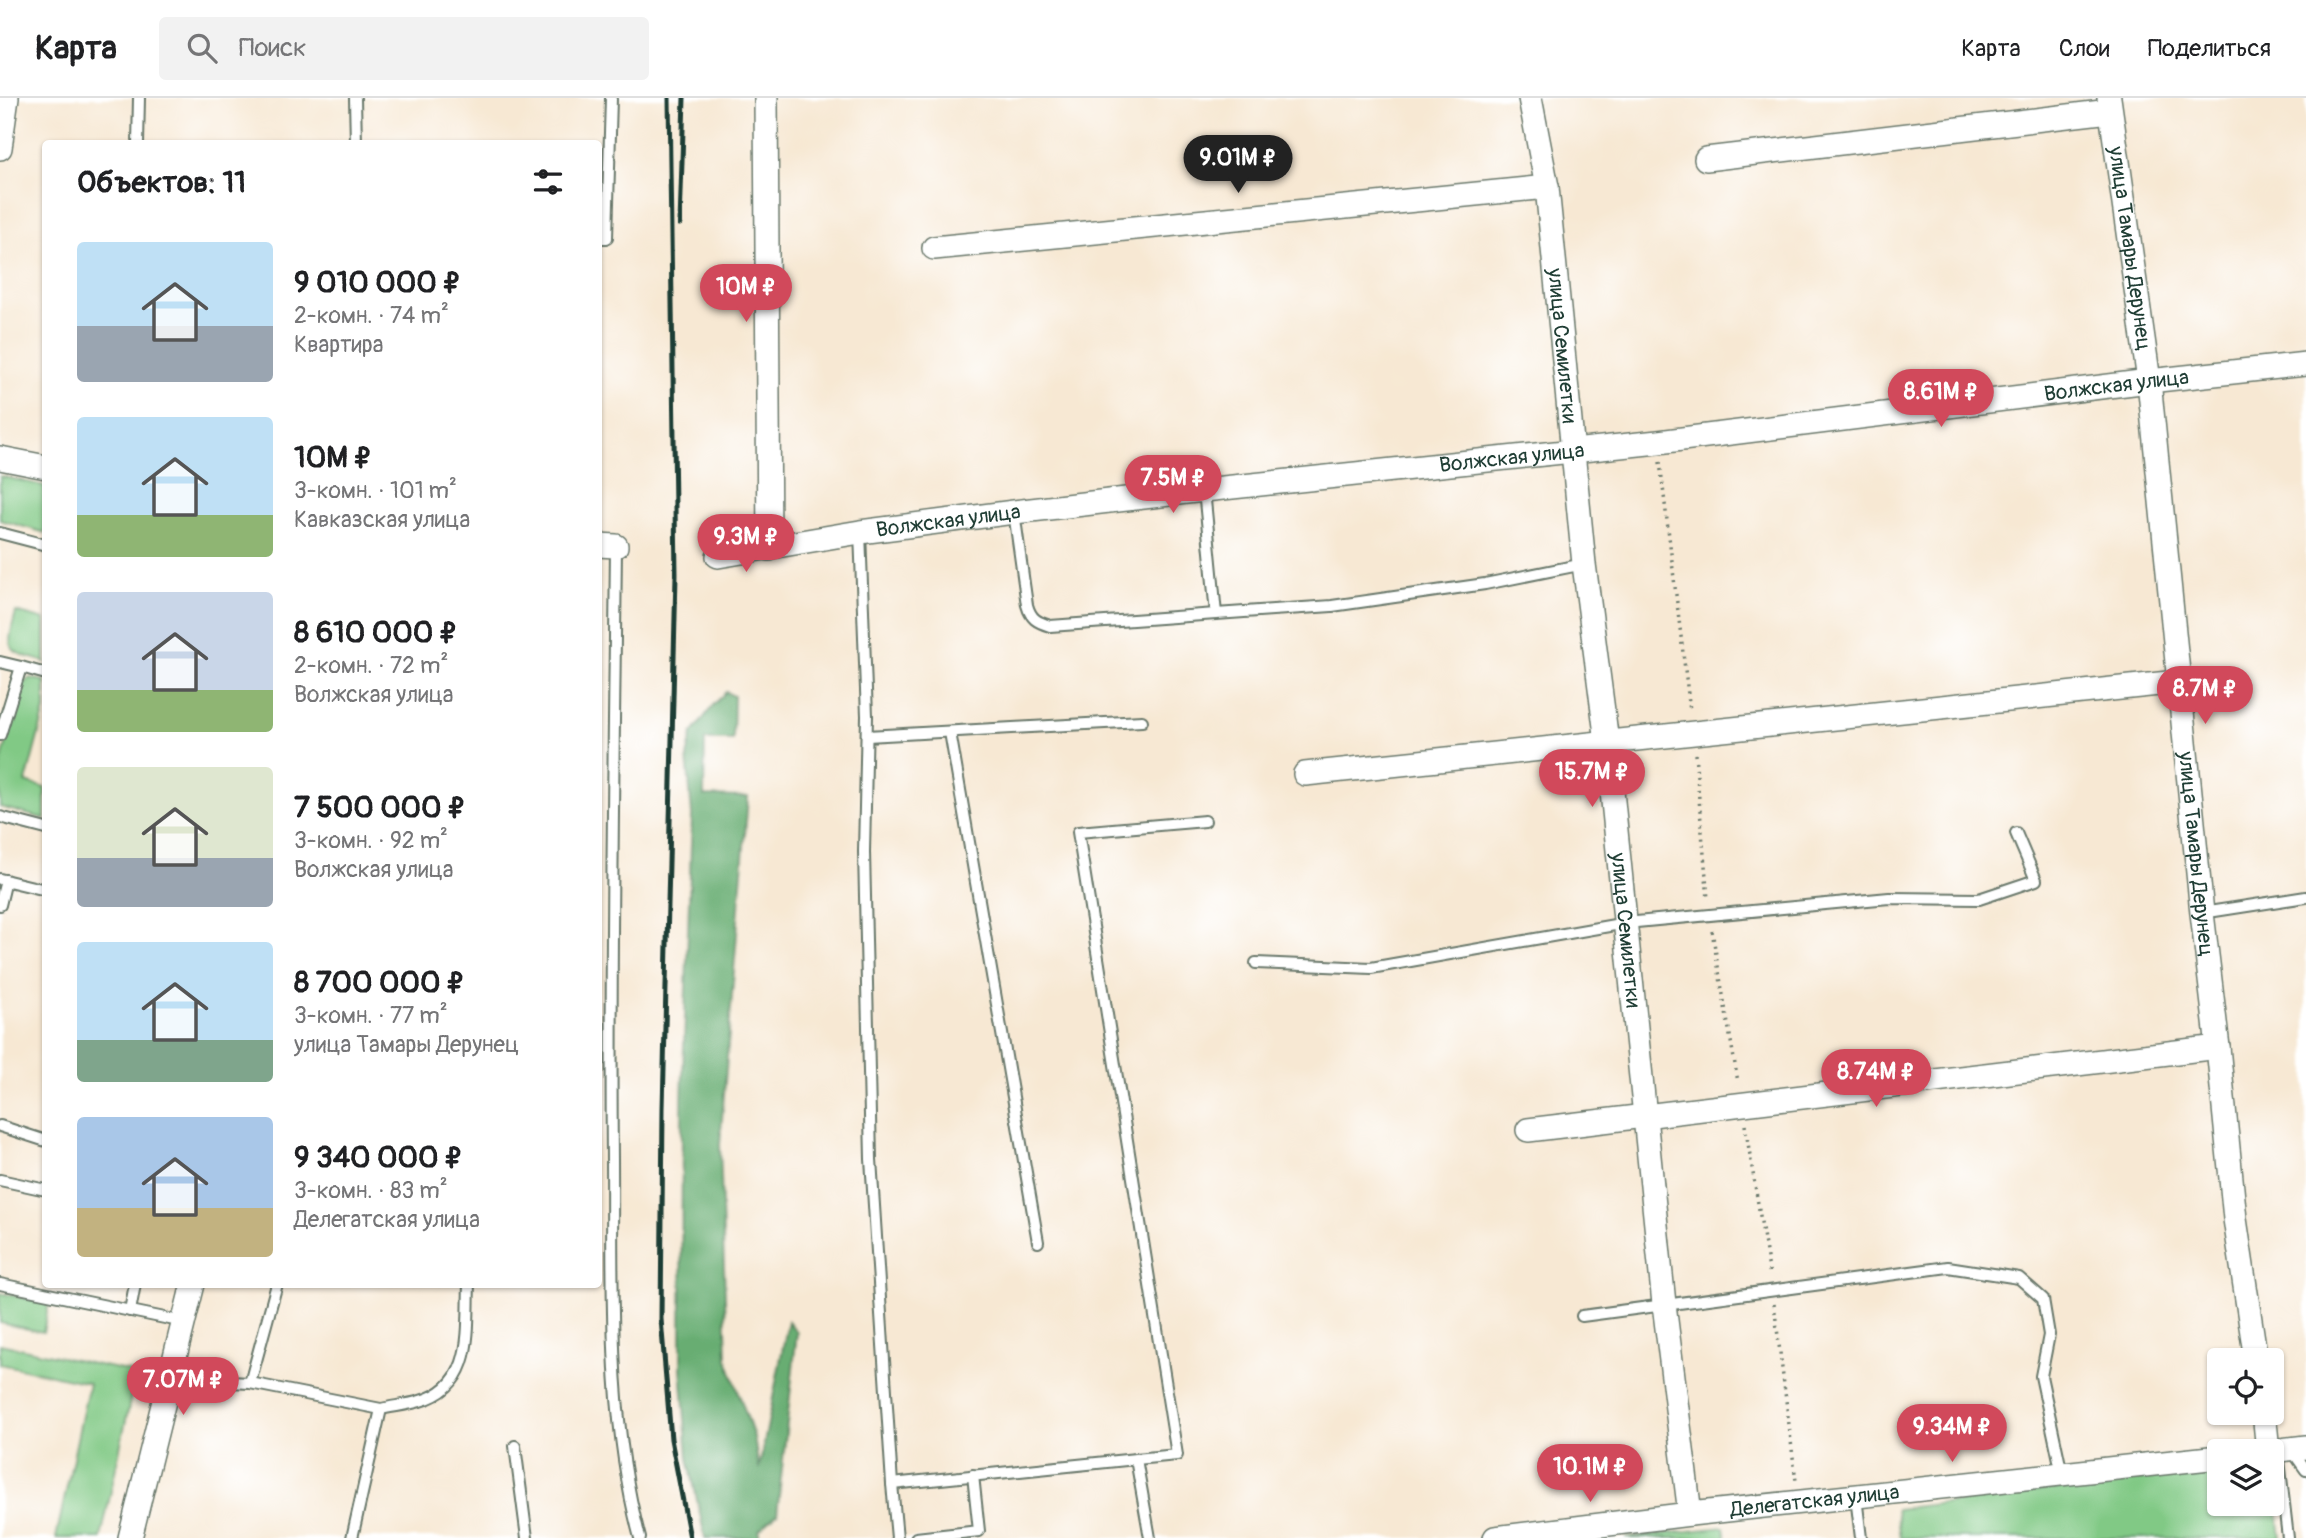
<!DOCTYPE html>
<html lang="ru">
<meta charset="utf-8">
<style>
:root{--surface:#fff;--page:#f2f2f2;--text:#202124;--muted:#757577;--line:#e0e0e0;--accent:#d1495b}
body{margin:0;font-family:Pangolin,sans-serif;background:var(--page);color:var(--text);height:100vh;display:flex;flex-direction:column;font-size:26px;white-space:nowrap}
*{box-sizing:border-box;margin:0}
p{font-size:23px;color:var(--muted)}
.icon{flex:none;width:38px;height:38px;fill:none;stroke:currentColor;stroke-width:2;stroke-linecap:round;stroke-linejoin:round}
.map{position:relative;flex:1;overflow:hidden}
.details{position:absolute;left:42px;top:42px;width:560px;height:1148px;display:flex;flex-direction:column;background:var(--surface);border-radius:7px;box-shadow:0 2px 5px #0004}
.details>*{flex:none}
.tools{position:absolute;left:2207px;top:1250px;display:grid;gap:14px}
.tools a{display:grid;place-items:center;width:77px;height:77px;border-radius:7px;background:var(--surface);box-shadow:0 2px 5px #0004;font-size:35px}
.price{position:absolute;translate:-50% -60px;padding:0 16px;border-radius:24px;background:var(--accent);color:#fff;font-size:23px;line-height:46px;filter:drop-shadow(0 2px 4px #0008)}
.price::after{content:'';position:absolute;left:50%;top:42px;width:21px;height:16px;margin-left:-10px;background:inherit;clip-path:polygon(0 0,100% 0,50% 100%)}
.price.active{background:#222;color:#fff}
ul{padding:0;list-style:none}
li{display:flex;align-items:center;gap:21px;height:175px;padding:0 35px}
li span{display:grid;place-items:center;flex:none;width:196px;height:140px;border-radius:7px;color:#555}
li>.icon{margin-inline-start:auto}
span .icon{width:84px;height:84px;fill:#fffc;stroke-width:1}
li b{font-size:30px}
h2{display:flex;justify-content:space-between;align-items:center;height:84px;padding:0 35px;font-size:30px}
header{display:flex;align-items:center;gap:42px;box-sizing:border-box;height:98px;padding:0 35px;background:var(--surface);border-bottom:2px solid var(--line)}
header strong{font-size:33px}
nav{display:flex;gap:38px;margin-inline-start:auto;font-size:24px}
.search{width:490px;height:63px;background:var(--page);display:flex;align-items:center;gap:18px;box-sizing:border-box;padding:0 24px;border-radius:7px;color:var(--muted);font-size:26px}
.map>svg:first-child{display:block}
.green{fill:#81c985;stroke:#50835c;stroke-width:2}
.forest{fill:#68ad72;stroke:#447553;stroke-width:2}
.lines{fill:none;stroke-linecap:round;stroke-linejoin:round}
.lane-casing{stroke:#6b796c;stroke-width:14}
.street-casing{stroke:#6b796c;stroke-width:26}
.path{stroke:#6b796c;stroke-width:3.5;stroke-dasharray:2 5;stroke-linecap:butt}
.lane{stroke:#fff;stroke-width:10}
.street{stroke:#fff;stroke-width:23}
.rail{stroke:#1f3d34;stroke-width:5}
.labels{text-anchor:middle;stroke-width:6;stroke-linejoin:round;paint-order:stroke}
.street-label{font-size:21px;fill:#1f3d34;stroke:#fff}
</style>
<header>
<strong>Карта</strong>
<div class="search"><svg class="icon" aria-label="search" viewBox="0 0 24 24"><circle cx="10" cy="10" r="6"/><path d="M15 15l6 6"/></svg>Поиск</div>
<nav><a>Карта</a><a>Слои</a><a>Поделиться</a></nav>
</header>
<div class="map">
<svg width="2306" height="1440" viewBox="0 0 2306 1440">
<rect width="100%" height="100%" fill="#fff"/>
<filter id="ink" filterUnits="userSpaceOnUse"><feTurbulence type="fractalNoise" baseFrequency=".0143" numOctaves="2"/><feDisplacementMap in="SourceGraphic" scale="14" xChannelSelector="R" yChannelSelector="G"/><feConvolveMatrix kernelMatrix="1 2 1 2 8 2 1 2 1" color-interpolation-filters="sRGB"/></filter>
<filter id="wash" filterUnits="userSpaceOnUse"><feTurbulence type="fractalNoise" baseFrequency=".00686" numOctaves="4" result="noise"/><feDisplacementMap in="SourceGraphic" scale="28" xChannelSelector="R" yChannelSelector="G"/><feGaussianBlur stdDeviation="1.57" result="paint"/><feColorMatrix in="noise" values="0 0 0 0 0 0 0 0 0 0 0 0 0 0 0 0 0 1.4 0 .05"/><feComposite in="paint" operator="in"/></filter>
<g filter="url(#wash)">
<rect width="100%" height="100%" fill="#f7e8d3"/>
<g class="green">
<path d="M0,378l45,10v47l-45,-13z"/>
<path d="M16,514l29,8v42c-38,-11 -40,-10 -29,-50z"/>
<path d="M30,580l15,3v29l-19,72 19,6v31l-45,-12v-41l23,-82z"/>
<path d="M0,1195l49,10 -6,29 -43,-9z"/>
<path d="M0,1246l136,29 -35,165h-45l33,-155 -89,-19z"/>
<path d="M2272,1364l9,76h-381l-4,-29 323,-40v34h53z"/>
<path d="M1724,1429l2,11h-101z"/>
</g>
<path class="forest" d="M726,594l8,4 -1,44h-28l-1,56 44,1 -28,347 7,215 27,78 5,32 29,-148 9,11 -20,182 -18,16v8h-54l-17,-80 -7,-89 1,-268 10,-286 -5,-58 5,-23 22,-30z"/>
</g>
<g filter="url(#ink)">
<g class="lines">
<g class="lane-casing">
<g id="lane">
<path d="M355,0l1,46"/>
<path d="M138,46l1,-46"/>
<path d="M598,140h9l4,-140"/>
<path d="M1204,392l12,124 116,-8 153,-22 99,-20"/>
<path d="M1014,414l13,93c4,14 10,17 23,21l166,-12"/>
<path d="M860,434l7,184 -3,136 7,307 21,325 5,54"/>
<path d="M0,435l46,12"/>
<path d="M616,448c-2,204 -6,409 -4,613 1,126 -5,256 28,379"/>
<path d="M0,564l21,5"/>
<path d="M950,634l88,510"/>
<path d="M0,637l21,-68 25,7"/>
<path d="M867,638l275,-15"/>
<path d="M0,719l46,12"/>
<path d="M0,781l46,11"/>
<path d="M0,807l6,-25"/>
<path d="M2202,815l104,-16"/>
<path d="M1256,865l115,5 255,-45 263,-25 90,1 57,-19 -20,-47"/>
<path d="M0,1028l46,15"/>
<path d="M0,1082l46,10"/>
<path d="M0,1186l184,38"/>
<path d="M130,1213l5,-27"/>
<path d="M1582,1218l366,-49 71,11 24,21 6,36 -8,41 21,98"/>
<path d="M170,1281l80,4 27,-99"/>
<path d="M250,1285l131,26"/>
<path d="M515,1348l12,92"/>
<path d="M2291,1351l15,21"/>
<path d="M2278,1353l10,87"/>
<path d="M1136,1361l41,-4 -99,-623 127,-11"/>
<path d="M892,1386l244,-25 14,79"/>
<path d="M1856,1399l5,41"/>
<path d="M352,1440l29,-129c13,-3 26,-4 39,-8 55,-15 47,-71 49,-117"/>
<path d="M916,1440l63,-7 -6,-56"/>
</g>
</g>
<g class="street-casing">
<g id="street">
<path d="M766,0l3,451"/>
<path id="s1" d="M1530,0l17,89 37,377 23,178 57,562 26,210"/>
<path id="s2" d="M2109,0l40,283 53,532 16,134 17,172 21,141"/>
<path d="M0,50l7,-50"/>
<path d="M1706,61l404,-48"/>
<path d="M934,150l613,-61"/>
<path d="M0,360l46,9"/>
<path d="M598,447l18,1"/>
<path id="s3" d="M718,458l142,-24 154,-20 190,-22 454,-48 491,-61 157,-17"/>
<path d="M1305,676l873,-92"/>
<path d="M1528,1032l690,-83"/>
<path d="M2264,1314l4,39"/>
<path d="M2272,1353l34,-4"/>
<path d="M130,1440l63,-254"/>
<path id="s4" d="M1495,1440l195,-24 529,-57"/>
</g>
</g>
<g class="path">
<path d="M1660,364l30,249"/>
<path d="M1695,656l13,145"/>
<path d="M1712,833l26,151"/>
<path d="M1745,1027l25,151"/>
<path d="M1774,1206l22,177"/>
</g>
<use href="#lane" class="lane"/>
<use href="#street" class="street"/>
<g class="rail">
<path d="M669,0l7,477 -13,534 -2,210 10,120 19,99"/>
<path d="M680,126l4,-126"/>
</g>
</g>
</g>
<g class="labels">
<g class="street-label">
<text dy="7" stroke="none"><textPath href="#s2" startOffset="152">улица Тамары Дерунец</textPath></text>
<text dy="7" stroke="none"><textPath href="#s1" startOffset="250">улица Семилетки</textPath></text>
<text dy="7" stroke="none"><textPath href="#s3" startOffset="1409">Волжская улица</textPath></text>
<text dy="7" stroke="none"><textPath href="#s3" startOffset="800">Волжская улица</textPath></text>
<text dy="7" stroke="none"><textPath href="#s3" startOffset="233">Волжская улица</textPath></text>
<text dy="7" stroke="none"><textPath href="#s2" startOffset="761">улица Тамары Дерунец</textPath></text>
<text dy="7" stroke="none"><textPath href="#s1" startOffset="838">улица Семилетки</textPath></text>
<text dy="7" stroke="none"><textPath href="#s4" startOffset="322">Делегатская улица</textPath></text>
</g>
</g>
</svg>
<div class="tools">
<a><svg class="icon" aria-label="locate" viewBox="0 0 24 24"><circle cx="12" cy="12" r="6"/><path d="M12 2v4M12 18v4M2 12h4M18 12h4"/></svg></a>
<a><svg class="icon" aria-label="layers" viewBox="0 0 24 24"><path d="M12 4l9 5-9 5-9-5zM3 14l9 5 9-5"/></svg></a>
</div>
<b class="price active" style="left:1238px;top:97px">9.01M ₽</b>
<b class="price" style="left:746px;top:226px">10M ₽</b>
<b class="price" style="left:1941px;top:331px">8.61M ₽</b>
<b class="price" style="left:1173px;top:417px">7.5M ₽</b>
<b class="price" style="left:746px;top:476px">9.3M ₽</b>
<b class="price" style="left:2205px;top:628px">8.7M ₽</b>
<b class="price" style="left:1592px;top:711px">15.7M ₽</b>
<b class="price" style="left:1876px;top:1011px">8.74M ₽</b>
<b class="price" style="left:183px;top:1319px">7.07M ₽</b>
<b class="price" style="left:1952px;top:1366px">9.34M ₽</b>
<b class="price" style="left:1590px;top:1406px">10.1M ₽</b>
<section class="details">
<h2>Объектов: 11<svg class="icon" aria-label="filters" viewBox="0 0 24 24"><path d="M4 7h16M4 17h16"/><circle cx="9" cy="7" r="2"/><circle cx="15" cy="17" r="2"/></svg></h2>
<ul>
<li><span style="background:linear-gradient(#bfe0f5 60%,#9aa5b1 0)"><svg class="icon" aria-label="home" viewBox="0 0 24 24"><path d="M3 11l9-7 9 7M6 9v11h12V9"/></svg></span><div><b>9 010 000 ₽</b><p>2-комн. · 74 m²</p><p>Квартира</p></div></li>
<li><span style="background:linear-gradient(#bfe0f5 70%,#8fb573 0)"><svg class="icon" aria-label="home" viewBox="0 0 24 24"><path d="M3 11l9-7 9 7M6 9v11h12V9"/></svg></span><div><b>10M ₽</b><p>3-комн. · 101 m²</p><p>Кавказская улица</p></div></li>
<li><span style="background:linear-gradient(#c9d6e8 70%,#8fb573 0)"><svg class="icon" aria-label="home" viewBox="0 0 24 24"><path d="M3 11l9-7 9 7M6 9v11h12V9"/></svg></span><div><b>8 610 000 ₽</b><p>2-комн. · 72 m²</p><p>Волжская улица</p></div></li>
<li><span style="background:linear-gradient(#dfe7d0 65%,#9aa5b1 0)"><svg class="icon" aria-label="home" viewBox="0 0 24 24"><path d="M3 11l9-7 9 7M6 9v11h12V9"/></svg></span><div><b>7 500 000 ₽</b><p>3-комн. · 92 m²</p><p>Волжская улица</p></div></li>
<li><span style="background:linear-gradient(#bfe0f5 70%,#7fa58c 0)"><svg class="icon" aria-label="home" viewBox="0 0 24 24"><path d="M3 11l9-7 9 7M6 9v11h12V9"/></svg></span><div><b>8 700 000 ₽</b><p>3-комн. · 77 m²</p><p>улица Тамары Дерунец</p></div></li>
<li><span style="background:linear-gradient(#a9c7e8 65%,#c2b280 0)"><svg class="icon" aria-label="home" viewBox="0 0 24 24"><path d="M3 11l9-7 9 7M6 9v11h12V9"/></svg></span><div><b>9 340 000 ₽</b><p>3-комн. · 83 m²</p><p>Делегатская улица</p></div></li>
</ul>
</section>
</div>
